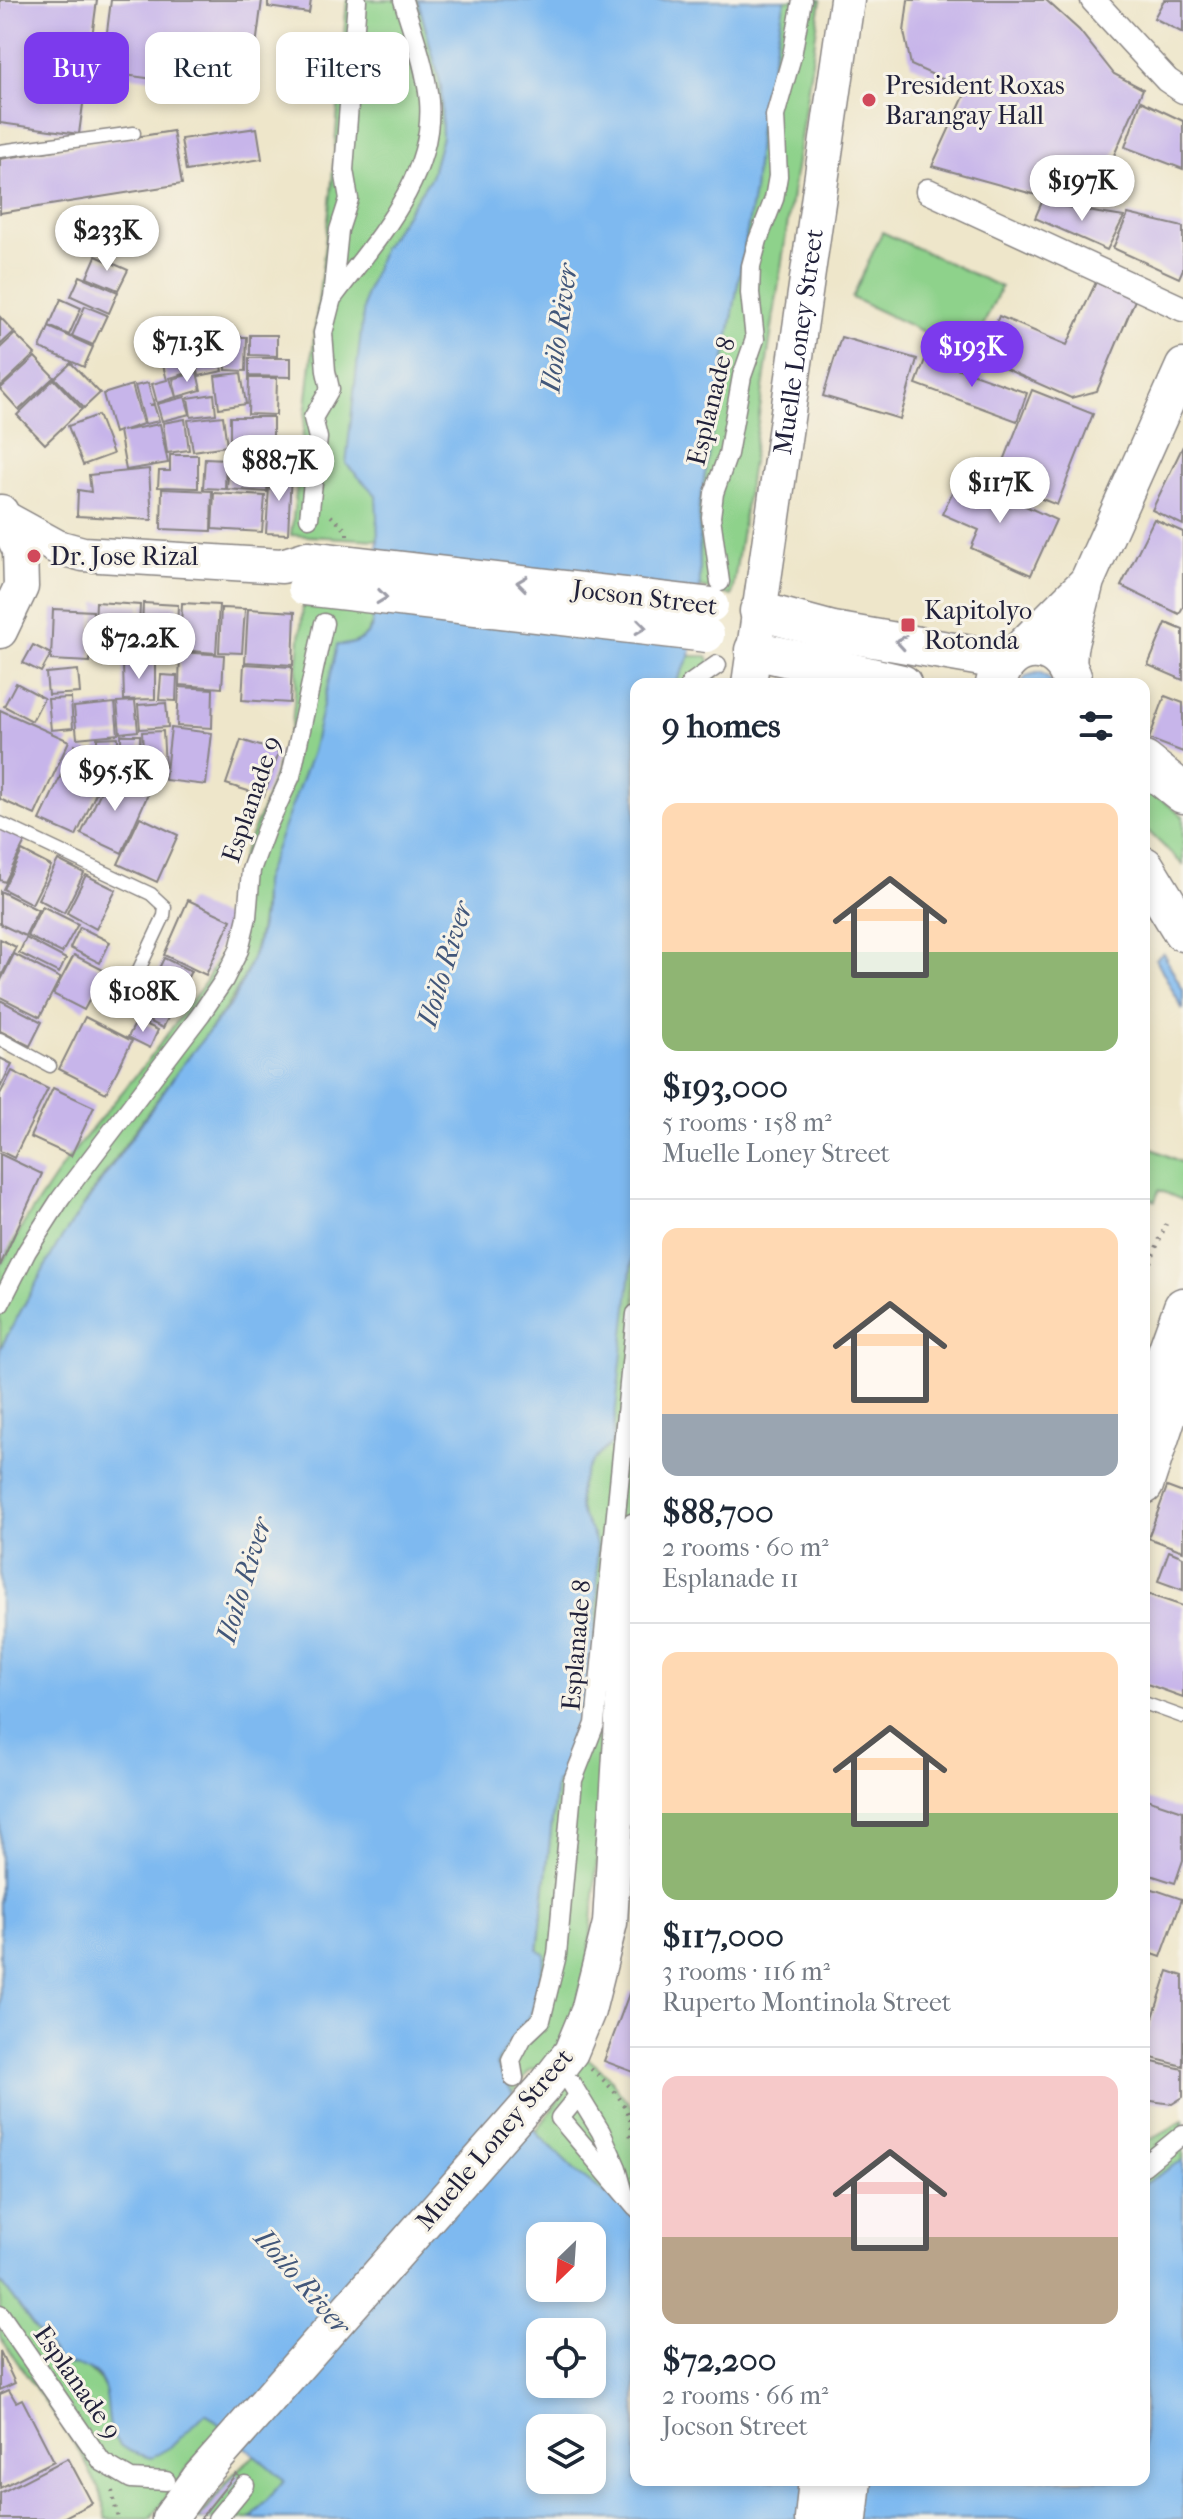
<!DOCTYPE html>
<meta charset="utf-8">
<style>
:root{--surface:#fff;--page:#f2f2f3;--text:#1f2937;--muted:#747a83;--line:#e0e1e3;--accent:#7c3aed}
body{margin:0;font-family:"IM FELL French Canon",serif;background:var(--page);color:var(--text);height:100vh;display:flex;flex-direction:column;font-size:30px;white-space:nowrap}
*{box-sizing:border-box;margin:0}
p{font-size:26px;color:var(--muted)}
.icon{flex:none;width:44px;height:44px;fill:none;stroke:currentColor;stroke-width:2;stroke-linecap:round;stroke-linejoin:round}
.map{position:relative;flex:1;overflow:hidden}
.sheet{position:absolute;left:630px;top:678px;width:520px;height:1808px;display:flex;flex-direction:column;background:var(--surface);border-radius:16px;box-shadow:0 4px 12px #0003}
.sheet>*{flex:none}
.top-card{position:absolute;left:24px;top:32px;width:486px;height:72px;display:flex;gap:16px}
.needle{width:52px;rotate:205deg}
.buttons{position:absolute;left:526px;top:2222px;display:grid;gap:16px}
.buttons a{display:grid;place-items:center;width:80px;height:80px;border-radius:16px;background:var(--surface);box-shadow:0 4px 12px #0003;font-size:40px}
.price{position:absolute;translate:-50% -68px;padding:0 18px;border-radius:28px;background:#fff;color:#222;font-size:26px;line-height:52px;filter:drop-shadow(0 2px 4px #0008)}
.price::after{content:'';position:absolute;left:50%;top:48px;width:24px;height:18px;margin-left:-12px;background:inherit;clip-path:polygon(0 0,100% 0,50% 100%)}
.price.active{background:var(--accent);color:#fff}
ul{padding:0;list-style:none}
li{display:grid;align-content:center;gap:16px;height:424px;padding:0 32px}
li+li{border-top:2px solid var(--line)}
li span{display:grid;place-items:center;height:248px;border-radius:16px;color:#555}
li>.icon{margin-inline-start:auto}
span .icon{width:144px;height:144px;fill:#fffc;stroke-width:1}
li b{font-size:34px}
h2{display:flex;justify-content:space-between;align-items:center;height:96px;padding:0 32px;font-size:34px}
.chip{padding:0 28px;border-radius:16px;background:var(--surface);box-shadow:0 4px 12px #0003;font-size:28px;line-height:72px}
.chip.active{background:var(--accent);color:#fff}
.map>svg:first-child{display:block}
.green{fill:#8ed28b;stroke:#587a63;stroke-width:2}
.water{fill:#7eb9f0;stroke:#506e96;stroke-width:2;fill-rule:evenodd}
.building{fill:#c7b5ea}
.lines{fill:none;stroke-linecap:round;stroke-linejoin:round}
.service-casing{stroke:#888482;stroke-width:15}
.pedestrian-casing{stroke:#888482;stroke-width:21}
.minor-casing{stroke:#888482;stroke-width:27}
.secondary-casing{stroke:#888482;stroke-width:37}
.primary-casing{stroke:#888482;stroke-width:41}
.trunk-casing{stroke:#888482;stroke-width:43}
.path{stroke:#888482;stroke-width:4;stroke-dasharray:2 6;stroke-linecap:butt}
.service{stroke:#fff;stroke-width:12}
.pedestrian{stroke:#fff;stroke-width:18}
.minor{stroke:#fff;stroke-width:24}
.secondary{stroke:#fff;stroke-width:34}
.primary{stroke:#fff;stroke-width:38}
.trunk{stroke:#fff;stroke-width:40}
.secondary-bridge-casing{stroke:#888482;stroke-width:37;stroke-linecap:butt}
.secondary-bridge{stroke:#fff;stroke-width:34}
.oneway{stroke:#9c9ca7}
.poi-dot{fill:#d1495b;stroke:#f7f3e8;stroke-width:3}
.labels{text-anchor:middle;stroke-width:6;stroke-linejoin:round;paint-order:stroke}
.poi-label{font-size:26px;fill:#22223b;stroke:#f7f3e8;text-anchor:start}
.street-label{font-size:26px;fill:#22223b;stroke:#f7f3e8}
.water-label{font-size:28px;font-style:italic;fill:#42577a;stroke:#f7f3e8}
</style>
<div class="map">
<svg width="1183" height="2519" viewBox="0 0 1183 2519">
<rect width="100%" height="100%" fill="#f7f3e8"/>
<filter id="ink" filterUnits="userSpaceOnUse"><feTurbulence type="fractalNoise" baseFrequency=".0125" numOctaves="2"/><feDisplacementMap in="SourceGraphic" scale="16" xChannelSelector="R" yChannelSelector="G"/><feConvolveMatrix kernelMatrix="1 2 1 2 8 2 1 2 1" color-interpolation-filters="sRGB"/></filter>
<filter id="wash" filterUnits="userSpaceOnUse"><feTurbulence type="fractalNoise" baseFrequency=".006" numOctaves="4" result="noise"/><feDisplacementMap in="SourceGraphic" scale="32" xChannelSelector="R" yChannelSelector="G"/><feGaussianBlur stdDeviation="1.8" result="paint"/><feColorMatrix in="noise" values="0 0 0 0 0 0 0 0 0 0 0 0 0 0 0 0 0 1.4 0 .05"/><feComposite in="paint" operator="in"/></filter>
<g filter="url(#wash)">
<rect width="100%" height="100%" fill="#eee6ca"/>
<g class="green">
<path d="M347,0h71l23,86 1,51 -11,40 -48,71 -5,292 -87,-5 40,-342z"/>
<path d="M785,0h36l-89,596 -32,-9 -1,-79 55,-317 5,-64z"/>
<path d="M882,232l119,55 -31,67 -118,-56z"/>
<path d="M303,606l71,9c-4,22 -14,29 -36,31l16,21 -91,215c1,87 -32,119 -81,184 -29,38 -56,76 -82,115 -37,54 -69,110 -100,168v-82l24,-44 41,-61 81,-99 60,-82 19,-36 9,-25 -2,-20 10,-44 21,-48 29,-84z"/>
<path d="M690,656h17l10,22 -1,6h-41z"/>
<path d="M1144,786l39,30v49l-39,-38z"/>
<path d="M636,1081v374l-33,329 -14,174 -19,70 -28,40 -12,2 -18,24 -16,-29 18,-30 18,-22 24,-231 38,-244c-25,-35 -18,-70 18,-94z"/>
<path d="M1144,1145l39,18 -1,37 -23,-10 -4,11 -11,-5z"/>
<path d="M583,2054l23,20 30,39v103l-58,-43 -42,-41 26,-37z"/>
<path d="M1183,2121v69l-39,26v-73z"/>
<path d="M0,2281l57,78 5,-16 39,39 5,9 78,-9 39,45 -36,41 -36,51h-44l-6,-25 -19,-39 -82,-118z"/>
<path d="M255,2455l30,25 -34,39h-53l38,-48z"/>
</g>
<g class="water">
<path d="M418,0h367l-26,127 -5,64 -55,317 1,79 -10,69 -15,28h-39v541l-24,219c-16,11 -28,24 -32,43 -5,28 6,30 14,51 3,6 3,17 3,24 2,41 -3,94 -10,135 -4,27 -15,55 -23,82l-8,4 -18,167 7,4 -13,59 -18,22 -18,30 40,67 42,41 58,43v264h508v-296l39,-24v359h-932l33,-39 -78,-67 -34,33 -21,12c-9,-3 -23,-6 -30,-12 -29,-24 10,-80 -60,-82l-61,-83v-932l57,-104 123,-177 53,-67 13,-27 11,-29 6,-31v-32l49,-130 25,-107c17,0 27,-3 35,-19l6,-86 -2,-45 -30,-31 19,-168 18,-48 48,-71 11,-40 -1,-51zM540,2236h52v52h-52zM540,2332h52v52h-52zM540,2428h52v52h-52z"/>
<path d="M1040,672l10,7 2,5h-31l5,-8z"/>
<path d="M1163,953l20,37v20l-27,-51z"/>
</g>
<g id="blocks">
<g class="building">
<path d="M0,0h97l-18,134 -79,-11z"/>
<path d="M111,0h151l-12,92 -148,-20z"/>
<path d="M268,0h43l-2,13 -41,-6z"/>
<path d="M908,0h138l33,30 35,44 29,15 -53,121 -158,-44 35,-76 -56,-25 -7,-33z"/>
<path d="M1164,0h19v33l-29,-15z"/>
<path d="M1141,101l42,20v48l-58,-22z"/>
<path d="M257,128l5,31 -76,12 -5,-32z"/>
<path d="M173,131l9,53 -182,29v-54z"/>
<path d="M1042,202l57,11 25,4 -17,33 -72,-32z"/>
<path d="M1128,214l55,13v42l-4,9 -66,-30z"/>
<path d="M96,256l32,14 -10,20 -31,-13z"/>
<path d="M80,276l38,16 -9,21 -38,-17z"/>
<path d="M1096,282l39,18 -38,91 -26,7 -90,-40 18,-42 68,29z"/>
<path d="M61,299l20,9 -12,27 -20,-9z"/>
<path d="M85,306l22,9 -14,30 -21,-9z"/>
<path d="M0,317l14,15 -14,13z"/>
<path d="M49,327l44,20 -9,20 -44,-19z"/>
<path d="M15,334l20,20 -35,33v-39z"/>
<path d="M215,334l8,37 -24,5 -8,-37z"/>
<path d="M250,335h27v21l-27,-1z"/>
<path d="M226,337h21l-1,34 -20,-1z"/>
<path d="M841,337l76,22 -17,60 -77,-23z"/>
<path d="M187,340l8,31 -25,7 6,19 -19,6 -5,-19 15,-4 -9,-33z"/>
<path d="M35,357l19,20 -35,33 -19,-21z"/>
<path d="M926,357l101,36 -10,28 -101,-37z"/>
<path d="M249,358h42v19l-42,-1z"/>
<path d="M71,363l29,30 -16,15 -29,-30z"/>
<path d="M197,372l4,18 -24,7 -4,-18z"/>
<path d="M241,373l5,31 -27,4 -4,-32z"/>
<path d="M249,378h28l-1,37 -28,-1z"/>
<path d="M54,379l28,30 -37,35 -28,-29z"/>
<path d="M148,383l6,21 -5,1h5l5,16 -14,3 -10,-38z"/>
<path d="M132,385l11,39 -21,7 38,-7 8,39 -42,7 -7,-39 -5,2 -11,-39z"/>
<path d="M1032,390l61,24 -36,91 -61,-24z"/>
<path d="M214,394l2,20 -25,3 -3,-19z"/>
<path d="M185,397l5,17 -28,7 -5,-17z"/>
<path d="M98,415l15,39 -30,11 -15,-39z"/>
<path d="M223,416l4,30 -34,5 -5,-31z"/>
<path d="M230,417h43v30l-43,-1z"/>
<path d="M185,419l4,31 -22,3 -4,-30z"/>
<path d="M1183,446v79l-31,-15z"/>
<path d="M229,454l40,3 -2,35 -40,-3z"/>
<path d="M170,455h28v33l-40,-1 1,-16h11z"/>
<path d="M205,458l21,1 -1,30 -22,-1z"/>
<path d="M149,469l3,51 -75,-4 1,-26 13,2 -2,-17z"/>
<path d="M270,472l21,1 -3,61 -22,-1z"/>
<path d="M960,476l96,44 -25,55 -60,-27 8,-18 -37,-16z"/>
<path d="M162,489l50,2 -1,40 -50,-2z"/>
<path d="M214,493l51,3 -3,36 -50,-3z"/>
<path d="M1154,519l29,13v75l-4,7 -58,-28z"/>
<path d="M96,602l44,3 -2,42 -44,-3z"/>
<path d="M143,603l35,2 -2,50 -35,-2z"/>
<path d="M182,603l37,2 -3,48 -36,-3z"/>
<path d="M221,608l24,1 -3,44 -23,-1z"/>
<path d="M53,609l40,2 -3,51 -39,-2z"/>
<path d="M248,609l47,3 -2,53 -48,-3z"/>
<path d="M1166,623l17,7v50l-35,-15z"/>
<path d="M33,645l18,9 -10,18 -18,-9z"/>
<path d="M180,652l44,3 -2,33 -43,-3z"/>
<path d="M155,663v36l-31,1 -1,-36z"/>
<path d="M244,664l48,3 -2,36 -48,-3z"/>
<path d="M78,670l2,23 -32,2 -2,-22z"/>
<path d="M161,675l16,1 -1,25 -17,-1z"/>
<path d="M16,683l28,15 -12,23 -28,-15z"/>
<path d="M179,687l34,2 -1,39 -35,-2z"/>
<path d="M1165,696l18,7v49l-34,-13z"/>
<path d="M71,698l2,30 -22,2 -3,-31z"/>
<path d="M135,701l3,30 -18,2 -3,-31z"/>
<path d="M115,703l3,31 -41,4 -3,-31z"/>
<path d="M166,703l2,24 -28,2 -2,-24z"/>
<path d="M0,710l69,31 -34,74 -35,-16z"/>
<path d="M171,728l41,5 -6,52 -41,-5z"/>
<path d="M163,731l2,36h-21l-2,-35z"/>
<rect x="121" y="735" width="19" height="38"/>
<path d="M118,737v14l-21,1v-14z"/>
<path d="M241,740l38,12 -15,44 -38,-12z"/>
<path d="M75,745l36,16 -35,75 -36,-16z"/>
<path d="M109,774l40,18 -27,61 -41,-19z"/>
<path d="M140,817l38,18 -21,47 -39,-18z"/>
<path d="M0,827l26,13 -21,42 -5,-2z"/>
<path d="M22,851l29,15 -19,38 -29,-15z"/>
<path d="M58,860l26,13 -20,40 -26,-14z"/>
<path d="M86,875l30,15 -20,39 -29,-16z"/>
<path d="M0,891l38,19 -13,26 -25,-12z"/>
<path d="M188,900l43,20 -25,55 -42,-20z"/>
<path d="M42,906l36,18 -16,29 -35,-17z"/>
<path d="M80,927l30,15 -10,21 -30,-15z"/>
<path d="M26,938l40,21 -7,14 -40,-20z"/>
<path d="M0,939l16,8 -16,32z"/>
<path d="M14,954l46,24 -20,39 -40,-20v-15z"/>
<path d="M74,955l31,16 -21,39 -31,-16z"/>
<path d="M164,958l27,13 -28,57 -27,-13z"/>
<path d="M0,1000l42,22 -12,24 -30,-15z"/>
<path d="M85,1017l47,24 -26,52 -47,-24z"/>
<path d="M137,1020l21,10 -8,18 -22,-11z"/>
<path d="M0,1058l12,6 -12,24z"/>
<path d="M12,1071l36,18 -34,69 -14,-7v-57z"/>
<path d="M53,1088l41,19 -23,49 -41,-19z"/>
<path d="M0,1154l42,20 -42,92z"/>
<path d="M1167,1487l16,6v58l-35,-13z"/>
<path d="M1169,1551l14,6v33l-25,-9z"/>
<path d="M1144,1593l39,13v91l-39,-14z"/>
<path d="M1144,1798l39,13v49l-8,23 -31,-10z"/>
<path d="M1144,1886l38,13 -21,58 -17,-6z"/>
<path d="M1168,1971l15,5v90l-39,-10v-28l5,2z"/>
<path d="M630,1991l6,3v79l-32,-12z"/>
<path d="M1144,2060l39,9v28l-11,7 -28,-4z"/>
<path d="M0,2351l15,32 -15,7z"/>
<path d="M9,2390l7,12 6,-3 32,62 -54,27v-94z"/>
<path d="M68,2458l24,45 -31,16h-61v-26z"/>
<path d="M236,2474l4,3 -32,42h-8z"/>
</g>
</g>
</g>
<g filter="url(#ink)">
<use href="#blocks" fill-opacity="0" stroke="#888482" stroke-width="2"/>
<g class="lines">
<g class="service-casing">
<g id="service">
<path d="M0,151l134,-18"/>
<path d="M0,823l151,71 14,13 -1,9 -44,94"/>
<path d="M0,1039l50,27"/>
<path d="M1144,1703l39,14"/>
</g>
</g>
<g class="pedestrian-casing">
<g id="pedestrian">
<path d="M334,296c42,-56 101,-119 95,-195 -3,-34 -16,-68 -26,-101"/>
<path d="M309,518l9,-80 -5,-20 17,-29 -4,-18 -3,-38 9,-35 7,-68 10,-31 -5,-29 13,-170"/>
<path d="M720,582l-9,-65 3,-24 14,-39 14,-78 13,-37 -5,-46 1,-27 7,-26 16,-41 4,-23 -3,-60 17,-60 10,-56"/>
<path d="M690,684l27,-19"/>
<path d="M0,1304l27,-53 34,-53 140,-184 23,-34 15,-30 8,-33 4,-47 15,-41 25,-53 33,-153"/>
<path d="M514,2078l-3,-18 12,-23 18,-17 16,-65 16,-175 22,-56 41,-410"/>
<path d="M571,2083l30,49 16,36 6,22"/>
<path d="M578,2096l-18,22 76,90"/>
<path d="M1144,2166l39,-32"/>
<path d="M0,2314l102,148 29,17 35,2"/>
<path d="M217,2519l28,-34"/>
</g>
</g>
<g class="minor-casing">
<g id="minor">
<path d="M1093,0l74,80 16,11"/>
<path d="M928,191l255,118"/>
</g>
</g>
<g class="secondary-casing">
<g id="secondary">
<path d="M6,519l51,28 26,7 199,12 26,-8"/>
<path d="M0,631l21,-44 -1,-37 -19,-38"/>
<path d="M1013,655l71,-71"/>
<path d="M1069,669l1,-21 17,-67 96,-215"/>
<path id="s1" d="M749,684l98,-684"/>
<path d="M543,2088l28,-36 17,-41 22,-88 19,-321 7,-72"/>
<path d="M169,2519l30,-41"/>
</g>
</g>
<g class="primary-casing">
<g id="primary">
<path d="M759,611l74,20 172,30"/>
<path d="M754,650l148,34"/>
<path d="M1153,1391l30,-84"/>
<path d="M1144,1485l39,-118"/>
<path d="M814,2519l4,-39"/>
<path d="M848,2519l4,-39"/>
</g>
</g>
<g class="trunk-casing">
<g id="trunk">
<path d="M996,684c10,-47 67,-47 77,0"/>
<path d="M1144,762l39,31"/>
<path d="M1144,867l39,64"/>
</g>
</g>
<g class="path">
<path d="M331,516l16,15v5"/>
<path d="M1144,1277l22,-53"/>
<path d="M591,2069c20,17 48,44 38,72"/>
<path d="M112,2491l6,28"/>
</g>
<use href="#service" class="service"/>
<use href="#pedestrian" class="pedestrian"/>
<use href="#minor" class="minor"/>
<use href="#secondary" class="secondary"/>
<use href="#primary" class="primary"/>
<use href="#trunk" class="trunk"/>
<g class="secondary-bridge-casing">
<g id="secondary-bridge">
<path d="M308,558l403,47"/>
<path d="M305,588l402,47"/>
<path d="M199,2478l344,-390"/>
</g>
</g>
<use href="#secondary-bridge" class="secondary-bridge"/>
</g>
<defs><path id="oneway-chevron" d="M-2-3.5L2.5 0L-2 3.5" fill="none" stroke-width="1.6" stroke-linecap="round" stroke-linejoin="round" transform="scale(2)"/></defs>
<g class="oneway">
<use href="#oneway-chevron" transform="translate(522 583) rotate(-173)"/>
<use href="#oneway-chevron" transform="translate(382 597) rotate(7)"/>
<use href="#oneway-chevron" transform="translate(641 627) rotate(7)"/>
<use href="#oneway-chevron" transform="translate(901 642) rotate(-171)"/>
</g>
</g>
<g class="poi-dot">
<circle cx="869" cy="100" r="8"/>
<circle cx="34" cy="556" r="8"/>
<rect x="900" y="617" width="16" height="16" rx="4"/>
</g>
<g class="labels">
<g class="poi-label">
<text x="885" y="94">President Roxas<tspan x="885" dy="30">Barangay Hall</tspan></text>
<text x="50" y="565">Dr. Jose Rizal</text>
<text x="924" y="619">Kapitolyo<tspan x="924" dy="30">Rotonda</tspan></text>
</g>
<g class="street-label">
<text dy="9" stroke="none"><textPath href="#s1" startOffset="346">Muelle Loney Street</textPath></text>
<text transform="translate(711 401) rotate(-76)" y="9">Esplanade 8</text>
<text transform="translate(645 597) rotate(7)" y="9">Jocson Street</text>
<text transform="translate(251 799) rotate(-71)" y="9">Esplanade 9</text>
<text transform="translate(576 1645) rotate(-85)" y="9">Esplanade 8</text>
<text transform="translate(494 2139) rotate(-50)" y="9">Muelle Loney Street</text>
<text transform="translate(78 2382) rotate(55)" y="9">Esplanade 9</text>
</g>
<g class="water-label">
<text transform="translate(558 328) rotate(-82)" y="10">Iloilo River</text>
<text transform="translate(444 964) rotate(-73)" y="10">Iloilo River</text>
<text transform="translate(243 1580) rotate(-73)" y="10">Iloilo River</text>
<text transform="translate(303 2281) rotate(49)" y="10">Iloilo River</text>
</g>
</g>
</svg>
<div class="buttons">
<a><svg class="needle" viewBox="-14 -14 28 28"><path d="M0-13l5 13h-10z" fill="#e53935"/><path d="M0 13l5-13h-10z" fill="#747a83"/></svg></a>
<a><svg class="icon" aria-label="locate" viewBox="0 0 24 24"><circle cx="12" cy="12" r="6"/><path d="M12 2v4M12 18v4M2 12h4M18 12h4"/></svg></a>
<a><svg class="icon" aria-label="layers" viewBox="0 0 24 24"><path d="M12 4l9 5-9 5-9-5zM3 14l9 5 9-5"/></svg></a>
</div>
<b class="price" style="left:1082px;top:223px">$197K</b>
<b class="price" style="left:107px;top:273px">$233K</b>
<b class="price" style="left:187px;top:384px">$71.3K</b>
<b class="price active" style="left:972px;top:389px">$193K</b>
<b class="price" style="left:279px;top:503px">$88.7K</b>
<b class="price" style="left:1000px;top:525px">$117K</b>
<b class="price" style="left:139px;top:681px">$72.2K</b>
<b class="price" style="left:115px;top:813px">$95.5K</b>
<b class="price" style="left:143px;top:1034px">$108K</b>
<div class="top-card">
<a class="chip active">Buy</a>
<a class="chip">Rent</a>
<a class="chip">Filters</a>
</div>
<section class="sheet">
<h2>9 homes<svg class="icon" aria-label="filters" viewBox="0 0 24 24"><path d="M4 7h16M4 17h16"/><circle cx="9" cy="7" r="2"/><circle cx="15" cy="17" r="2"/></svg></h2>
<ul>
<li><span style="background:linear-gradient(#ffd9b3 60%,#8fb573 0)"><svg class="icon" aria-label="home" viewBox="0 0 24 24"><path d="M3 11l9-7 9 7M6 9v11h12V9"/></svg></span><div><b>$193,000</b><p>5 rooms · 158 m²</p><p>Muelle Loney Street</p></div></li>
<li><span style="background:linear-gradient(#ffd9b3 75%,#9aa5b1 0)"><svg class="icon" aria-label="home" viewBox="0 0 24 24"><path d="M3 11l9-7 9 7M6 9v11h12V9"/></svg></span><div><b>$88,700</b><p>2 rooms · 60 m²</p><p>Esplanade 11</p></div></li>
<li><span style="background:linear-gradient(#ffd9b3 65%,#8fb573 0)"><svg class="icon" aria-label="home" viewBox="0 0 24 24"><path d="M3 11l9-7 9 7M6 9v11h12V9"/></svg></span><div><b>$117,000</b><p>3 rooms · 116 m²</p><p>Ruperto Montinola Street</p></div></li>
<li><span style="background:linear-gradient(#f6c9c9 65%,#b9a48a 0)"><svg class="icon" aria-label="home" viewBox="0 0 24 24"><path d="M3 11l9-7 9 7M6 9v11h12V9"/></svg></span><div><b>$72,200</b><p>2 rooms · 66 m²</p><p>Jocson Street</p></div></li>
</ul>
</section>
</div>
